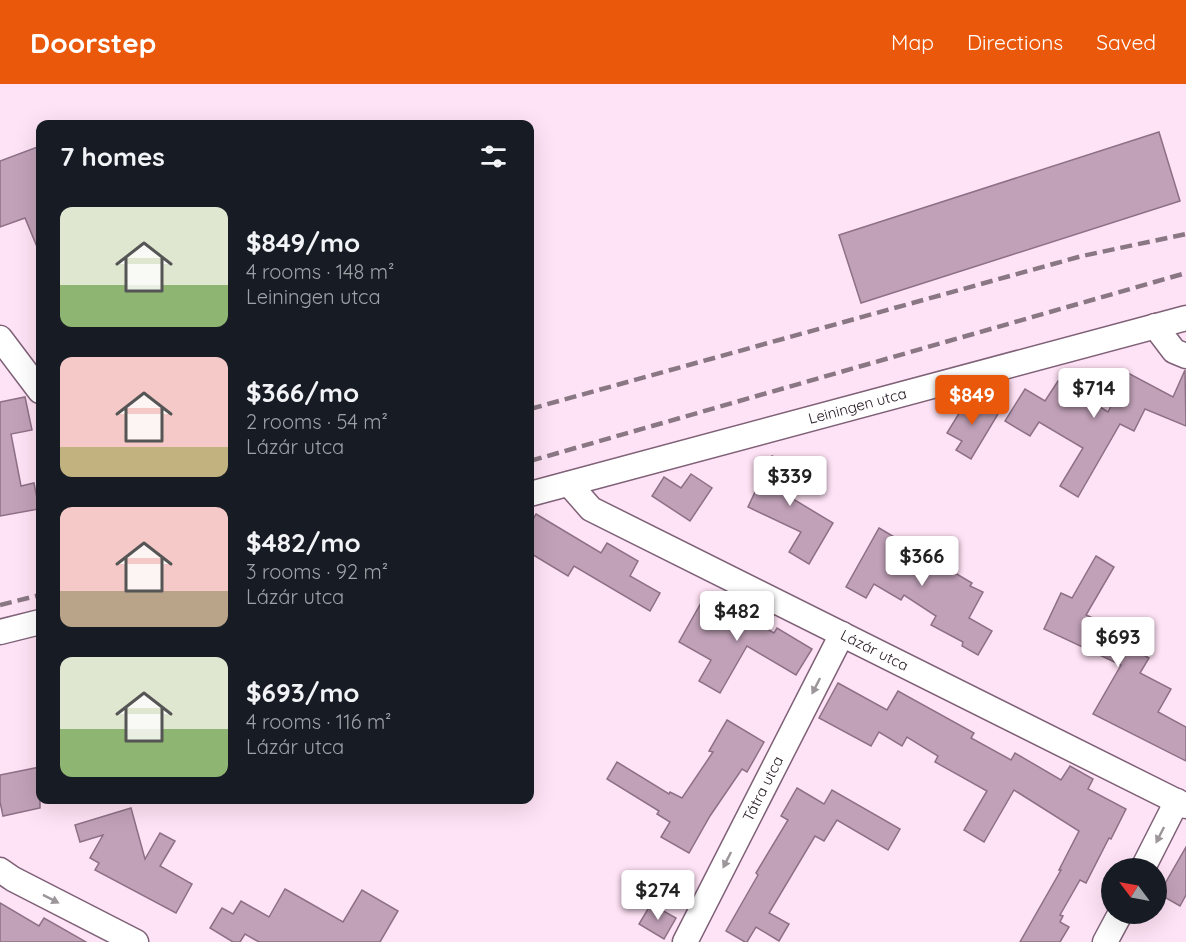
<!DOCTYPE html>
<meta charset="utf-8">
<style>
:root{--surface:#171b24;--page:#20242c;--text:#f1f3f6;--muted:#9ea1a6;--accent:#ea580c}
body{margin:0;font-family:Quicksand,sans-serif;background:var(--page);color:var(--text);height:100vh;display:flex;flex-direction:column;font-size:22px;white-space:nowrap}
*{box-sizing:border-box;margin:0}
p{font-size:20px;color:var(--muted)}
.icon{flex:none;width:33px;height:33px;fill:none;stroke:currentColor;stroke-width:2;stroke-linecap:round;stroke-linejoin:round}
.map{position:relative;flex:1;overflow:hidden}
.panel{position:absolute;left:36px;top:36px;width:498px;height:684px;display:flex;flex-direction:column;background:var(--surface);border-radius:12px;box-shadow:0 6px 24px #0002}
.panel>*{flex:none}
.needle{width:39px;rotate:302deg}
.buttons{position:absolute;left:1101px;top:774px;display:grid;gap:12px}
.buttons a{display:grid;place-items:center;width:66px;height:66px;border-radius:50%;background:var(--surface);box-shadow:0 6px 24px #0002;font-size:30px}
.price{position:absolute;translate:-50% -51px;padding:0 14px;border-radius:6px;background:#fff;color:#222;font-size:20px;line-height:39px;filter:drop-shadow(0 2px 3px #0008)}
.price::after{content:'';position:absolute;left:50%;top:36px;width:18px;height:14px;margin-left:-9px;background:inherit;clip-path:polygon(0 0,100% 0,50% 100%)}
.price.active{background:var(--accent);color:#fff}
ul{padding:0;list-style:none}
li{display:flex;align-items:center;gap:18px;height:150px;padding:0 24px}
li span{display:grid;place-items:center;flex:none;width:168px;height:120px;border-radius:12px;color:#555}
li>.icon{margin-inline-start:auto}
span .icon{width:72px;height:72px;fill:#fffc;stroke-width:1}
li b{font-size:26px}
h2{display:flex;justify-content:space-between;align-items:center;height:72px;padding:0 24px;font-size:26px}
header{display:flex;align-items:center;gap:36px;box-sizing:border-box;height:84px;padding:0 30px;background:var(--accent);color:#fff}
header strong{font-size:28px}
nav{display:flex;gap:33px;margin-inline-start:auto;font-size:21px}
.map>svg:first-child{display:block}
.building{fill:#c1a1b8;stroke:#8e7086;stroke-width:1.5}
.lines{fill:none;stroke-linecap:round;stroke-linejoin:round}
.minor-casing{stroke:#7f6177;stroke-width:27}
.minor{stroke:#fff;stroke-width:24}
.rail{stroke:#8a7784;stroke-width:4.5;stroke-dasharray:12 6;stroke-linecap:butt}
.oneway{fill:#9c969a}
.labels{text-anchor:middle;stroke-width:4.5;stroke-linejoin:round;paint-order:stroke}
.street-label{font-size:15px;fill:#22161f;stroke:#fee2f5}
</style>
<header>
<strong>Doorstep</strong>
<nav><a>Map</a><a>Directions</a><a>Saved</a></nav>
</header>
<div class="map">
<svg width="1186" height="858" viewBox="0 0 1186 858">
<rect width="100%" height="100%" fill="#fee2f5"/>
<g class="building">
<path d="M1159,48l21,69 -319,102 -22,-68z"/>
<path d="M40,62v108l-15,-36 -25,9v-66z"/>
<path d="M1185,286l1,56 -41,-17 -11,22 -14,-7 -42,73 -18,-11 23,-38 -44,-26 -9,14 -25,-15 20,-32 20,12 13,-20 50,31 20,-39 45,24z"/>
<path d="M25,313l7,33 -21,4 10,52 13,-3 5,26 -39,7v-114z"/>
<path d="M969,313l29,17 -27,45 -15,-9 6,-9 -15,-8z"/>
<path d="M772,372l34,16 -13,27 40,24 -24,41 -20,-12 12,-20 -53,-25z"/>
<path d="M691,390l21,14 -22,33 -38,-25 12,-19 17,11z"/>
<path d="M536,430l65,39 6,-10 31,18 -8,15 30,17 -10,18 -76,-45 -6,10 -38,-23v-29z"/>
<path d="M879,444l93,55 -2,3 13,6 -14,26 23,13 -14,24 -16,-9 1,-4 -32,-17 5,-9 -32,-21 -3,5 -27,-16 -8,14 -20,-11z"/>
<path d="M1096,472l18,11 -28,48 34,15 -4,9 33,19 -9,15 31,16 -13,23 28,15v34l-93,-47 28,-49 -77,-36 17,-36 11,5z"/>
<path d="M706,510l68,39 3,-5 35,21 -16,26 -49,-29 -27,47 -21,-12 12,-21 -32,-18z"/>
<path d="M838,599l49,27 11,-19 76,42 -3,5 40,22 4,-7 46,27 9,-14 23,13 -5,10 38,20 -15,30 -2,-1 -23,45 -6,-3 -20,35 3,1 -3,6 9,5 -9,15h-40l41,-72h-2l20,-39 -65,-41 -30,52 -20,-12 23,-39 -52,-29 3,-6 -31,-19 -5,9 -23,-14 -8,14 -52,-28z"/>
<path d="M727,636l37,22 -17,30 -5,-3 -32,47 -21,37 -28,-16 9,-15 -13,-8 2,-3 -52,-32 10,-17 52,32 1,-2 12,6 31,-46 -4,-1z"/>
<path d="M40,683v41l-37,8 -3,-14v-27z"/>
<path d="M797,704l27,16 8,-14 68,39 -12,21 -51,-30 -13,21 -9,-5 -46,77 20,11 -10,17 -23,-14 -9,15h-2l-19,-11 32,-56 -2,-2 32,-53 -7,-4z"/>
<path d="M131,724l14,51 15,-26 15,8 -15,25 32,18 -16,29 -81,-43 4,-7 -9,-5 13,-23 -23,7 -5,-17z"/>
<path d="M1186,763v48l-6,11 -21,-12z"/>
<path d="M285,805l58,33 19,-32 36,21 -18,31h-121l-14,-8 -5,8h-7l-23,-14 12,-20 11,6 8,-13 28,16z"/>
<path d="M0,819l39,23 5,-8 42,24h-86z"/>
<path d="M651,820l25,14 -12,21 -25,-15z"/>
</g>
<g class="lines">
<g class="minor-casing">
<g id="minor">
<path d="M1155,242l19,25 12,5"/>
<path d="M0,254l40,53"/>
<path id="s1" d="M569,400l22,25 595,297"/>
<path id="s2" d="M530,410l656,-176"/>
<path d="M0,548l40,-10"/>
<path d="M1143,784l34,-67"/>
<path d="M0,786l13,9 123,63"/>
<path id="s3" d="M685,858l157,-308"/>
<path d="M1105,858l15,-28"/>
</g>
</g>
<use href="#minor" class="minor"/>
<g class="rail">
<path d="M530,325l552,-153 104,-22"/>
<path d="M530,377l656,-188"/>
<path d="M0,521l40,-10"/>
</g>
</g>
<defs><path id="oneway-solid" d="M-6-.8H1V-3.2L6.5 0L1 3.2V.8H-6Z" transform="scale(1.5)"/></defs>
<g class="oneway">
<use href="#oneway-solid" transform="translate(816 602) rotate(117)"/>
<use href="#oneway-solid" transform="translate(1160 751) rotate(117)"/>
<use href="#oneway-solid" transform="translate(727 776) rotate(117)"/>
<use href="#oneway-solid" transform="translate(51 815) rotate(27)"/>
</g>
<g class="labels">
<g class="street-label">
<text dy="5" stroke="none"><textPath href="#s2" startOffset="339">Leiningen utca</textPath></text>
<text dy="5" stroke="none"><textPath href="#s1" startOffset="350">Lázár utca</textPath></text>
<text dy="5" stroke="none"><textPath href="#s3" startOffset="172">Tátra utca</textPath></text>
</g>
</g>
</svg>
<div class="buttons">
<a><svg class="needle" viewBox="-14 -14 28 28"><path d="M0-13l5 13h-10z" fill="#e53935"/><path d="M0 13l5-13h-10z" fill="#9ea1a6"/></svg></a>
</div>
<b class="price" style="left:1094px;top:335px">$714</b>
<b class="price active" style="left:972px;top:342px">$849</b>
<b class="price" style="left:790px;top:423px">$339</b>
<b class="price" style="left:922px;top:503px">$366</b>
<b class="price" style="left:737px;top:558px">$482</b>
<b class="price" style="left:1118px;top:584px">$693</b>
<b class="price" style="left:658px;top:837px">$274</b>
<section class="panel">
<h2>7 homes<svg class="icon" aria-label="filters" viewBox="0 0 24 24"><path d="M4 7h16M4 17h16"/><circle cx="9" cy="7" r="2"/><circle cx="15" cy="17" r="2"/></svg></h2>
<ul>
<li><span style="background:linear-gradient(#dfe7d0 65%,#8fb573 0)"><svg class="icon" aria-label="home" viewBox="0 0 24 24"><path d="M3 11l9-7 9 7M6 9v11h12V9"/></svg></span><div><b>$849/mo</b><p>4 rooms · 148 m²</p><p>Leiningen utca</p></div></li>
<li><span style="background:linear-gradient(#f6c9c9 75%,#c2b280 0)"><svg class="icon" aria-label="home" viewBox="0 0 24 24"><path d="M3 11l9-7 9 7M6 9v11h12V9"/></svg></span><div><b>$366/mo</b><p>2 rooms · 54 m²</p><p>Lázár utca</p></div></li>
<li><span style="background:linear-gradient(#f6c9c9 70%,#b9a48a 0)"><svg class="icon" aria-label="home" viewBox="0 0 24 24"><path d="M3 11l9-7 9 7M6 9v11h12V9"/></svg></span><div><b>$482/mo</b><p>3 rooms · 92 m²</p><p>Lázár utca</p></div></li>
<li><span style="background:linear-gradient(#dfe7d0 60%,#8fb573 0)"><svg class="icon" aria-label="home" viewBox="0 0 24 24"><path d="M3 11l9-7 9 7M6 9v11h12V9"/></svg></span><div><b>$693/mo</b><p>4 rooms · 116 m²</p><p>Lázár utca</p></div></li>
</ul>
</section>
</div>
